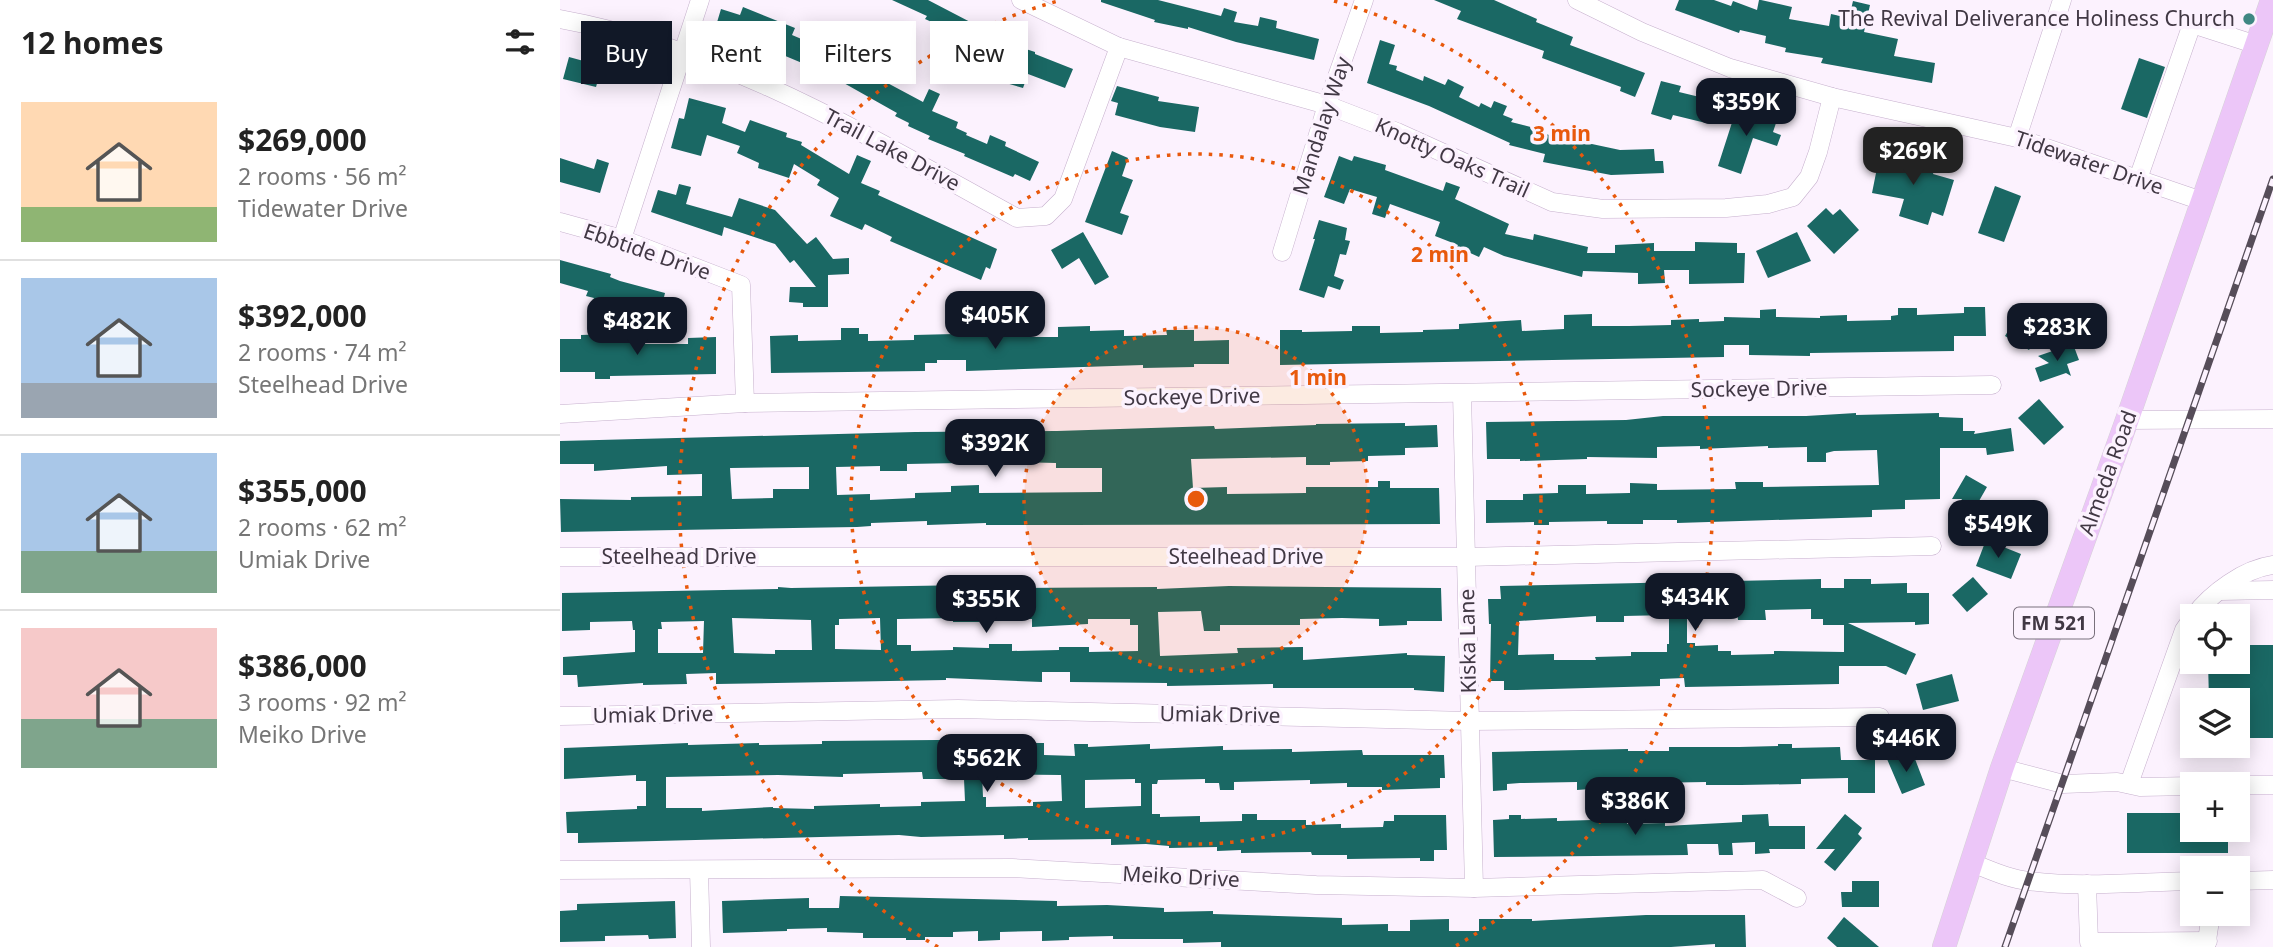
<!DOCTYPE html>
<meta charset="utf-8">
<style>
:root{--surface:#fff;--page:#f2f2f2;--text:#222;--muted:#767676;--line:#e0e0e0;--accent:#111827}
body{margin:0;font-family:"Noto Sans",sans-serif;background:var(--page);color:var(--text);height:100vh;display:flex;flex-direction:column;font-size:26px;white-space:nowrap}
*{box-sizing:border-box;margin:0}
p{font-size:23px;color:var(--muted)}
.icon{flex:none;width:38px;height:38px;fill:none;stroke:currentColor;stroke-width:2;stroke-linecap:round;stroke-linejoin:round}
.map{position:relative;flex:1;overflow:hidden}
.sheet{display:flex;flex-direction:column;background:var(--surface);width:560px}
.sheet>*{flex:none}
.hud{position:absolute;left:21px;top:21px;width:665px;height:63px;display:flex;gap:14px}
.controls{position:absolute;left:1620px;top:604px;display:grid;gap:14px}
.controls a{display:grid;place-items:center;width:70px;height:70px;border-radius:0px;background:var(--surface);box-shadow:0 4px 18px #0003;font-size:35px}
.price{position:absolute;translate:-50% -60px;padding:0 16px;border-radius:14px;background:var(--accent);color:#fff;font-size:23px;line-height:46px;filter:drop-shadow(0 2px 4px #0008)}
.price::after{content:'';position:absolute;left:50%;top:42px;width:21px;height:16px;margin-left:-10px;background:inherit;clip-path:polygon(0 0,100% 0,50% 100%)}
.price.selected{background:#222;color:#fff}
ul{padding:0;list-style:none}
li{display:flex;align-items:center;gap:21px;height:175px;padding:0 21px}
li+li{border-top:2px solid var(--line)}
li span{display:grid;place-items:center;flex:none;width:196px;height:140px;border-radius:0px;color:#555}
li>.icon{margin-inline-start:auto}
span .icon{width:84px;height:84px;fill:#fffc;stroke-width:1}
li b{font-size:30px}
h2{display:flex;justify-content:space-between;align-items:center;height:84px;padding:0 21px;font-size:30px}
.pill{padding:0 24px;border-radius:0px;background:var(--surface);box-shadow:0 4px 18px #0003;font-size:24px;line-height:63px}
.pill.selected{background:var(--accent);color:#fff}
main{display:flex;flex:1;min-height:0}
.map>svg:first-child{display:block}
.building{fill:#1a6864;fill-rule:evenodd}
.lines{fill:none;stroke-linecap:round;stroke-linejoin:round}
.minor-casing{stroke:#c6b0cd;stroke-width:19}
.major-casing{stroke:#d5d3d6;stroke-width:24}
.minor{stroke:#fff;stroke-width:18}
.major{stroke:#ecc6f8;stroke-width:23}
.rail-casing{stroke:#564d59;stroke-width:7}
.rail{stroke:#fcf2fe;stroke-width:4.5;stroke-dasharray:13;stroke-linecap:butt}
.ring{fill:none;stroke:#e8590c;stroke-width:3.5;stroke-dasharray:3.5 7}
.poi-dot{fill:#3f8783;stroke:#fcf2fe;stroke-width:2.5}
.labels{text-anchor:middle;stroke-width:7;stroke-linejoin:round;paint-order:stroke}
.shield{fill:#fcf2fe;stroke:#79707c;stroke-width:2}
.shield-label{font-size:19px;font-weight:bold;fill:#413844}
.poi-label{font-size:21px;fill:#413844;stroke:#fcf2fe;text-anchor:end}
.street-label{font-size:21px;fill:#413844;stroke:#fcf2fe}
.centre{fill:#e8590c;stroke:#fcf2fe;stroke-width:3.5}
.ring-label{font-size:21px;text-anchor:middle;font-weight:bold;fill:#e8590c;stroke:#fcf2fe;stroke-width:7;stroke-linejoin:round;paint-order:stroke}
</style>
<main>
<section class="sheet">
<h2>12 homes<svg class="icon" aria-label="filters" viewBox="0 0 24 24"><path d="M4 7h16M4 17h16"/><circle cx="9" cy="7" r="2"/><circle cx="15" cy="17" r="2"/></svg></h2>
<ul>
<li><span style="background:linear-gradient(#ffd9b3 75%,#8fb573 0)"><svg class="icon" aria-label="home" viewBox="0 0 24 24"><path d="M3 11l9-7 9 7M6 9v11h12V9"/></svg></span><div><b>$269,000</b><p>2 rooms · 56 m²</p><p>Tidewater Drive</p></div></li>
<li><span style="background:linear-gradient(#a9c7e8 75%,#9aa5b1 0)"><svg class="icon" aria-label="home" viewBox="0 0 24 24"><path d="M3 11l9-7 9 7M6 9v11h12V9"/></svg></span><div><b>$392,000</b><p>2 rooms · 74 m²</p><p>Steelhead Drive</p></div></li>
<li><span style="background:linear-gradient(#a9c7e8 70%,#7fa58c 0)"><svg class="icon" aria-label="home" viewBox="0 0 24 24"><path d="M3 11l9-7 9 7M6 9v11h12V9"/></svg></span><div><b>$355,000</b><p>2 rooms · 62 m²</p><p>Umiak Drive</p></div></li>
<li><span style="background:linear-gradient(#f6c9c9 65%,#7fa58c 0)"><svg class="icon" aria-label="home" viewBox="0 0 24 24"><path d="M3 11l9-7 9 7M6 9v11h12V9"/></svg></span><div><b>$386,000</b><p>3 rooms · 92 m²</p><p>Meiko Drive</p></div></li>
</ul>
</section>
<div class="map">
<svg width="1713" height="947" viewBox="0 0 1713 947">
<rect width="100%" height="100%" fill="#fcf2fe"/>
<g class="building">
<path d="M332,0h36l71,37 -1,3 37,12v2l38,15 -8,19 -37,-14 -5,14 -17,-5 7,-21 -27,-9 -31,-16 -2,4 -21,-10 4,-7 -11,-5 2,-3z"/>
<path d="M541,0h57l63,16 3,-8 13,4 -3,10 24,4 2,-9 17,4 -1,7 43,11 -5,21 -78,-18 -48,-15v2l-34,-7 1,-2 -54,-18z"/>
<path d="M874,0h60l43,19 -1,3 37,15 -3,8 75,28 -10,24 -15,-6 1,-4 -79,-29 2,-7 -87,-32 4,-8z"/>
<path d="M1119,0h35l17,6 2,-5 24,9 2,-10h2l31,7 -3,12 40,7 2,-12 18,4 4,-17 17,4 -6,27 34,7 -4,17 41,7 -3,20 -111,-20 2,-5 -38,-6 1,-4 -21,-5 1,-7 -26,-6 -1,3 -64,-23z"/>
<path d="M183,7l52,21 -3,7 26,11 2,-5 13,5 35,20 -3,5 58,31 6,-13 11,5 -8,17 26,11 -2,6 11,5 -1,2 21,9 3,-9 16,7 -1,4 34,16 -9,19 -15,-7 -2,3 -49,-21 1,-2 -37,-15 2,-3 -22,-10 1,-3 -14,-7 2,-3 -71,-40 -72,-30 1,-2 -40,-12 6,-20 19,6z"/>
<path d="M820,40l15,5 -6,19 8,2 -1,4 27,11 1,-5 21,9 3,-6 16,8 -5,10 20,10 2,-4 10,5 3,-7 13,5 -4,9 10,4 -2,3 35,9 -1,3 75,16 34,-1 1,12h8l1,12 -53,2 -68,-13 2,-8 -36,-9 1,-2 -81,-37 -62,-23z"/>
<path d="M9,57l33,9 -6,21 -33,-8z"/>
<path d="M1579,58l26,9 -18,51 -26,-9z"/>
<path d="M1101,81l20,5 -2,6 37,9 -6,23 -37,-9 -2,5 -20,-6z"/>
<path d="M557,86l42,11 -1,4 41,6 -4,25 -35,-5 -45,-12 3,-12 -7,-2z"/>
<path d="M129,98l37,10 -4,15 23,9 5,-12 37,13 -1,4 16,5 -1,3 48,29 8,-19 14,6 -10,22 19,8 -2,4 119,54 -7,20 -4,-2 -5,13 -91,-39 2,-4 -27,-13 -3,6 -32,-14 9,-18 -22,-13 3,-5 -26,-16 -5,14 -31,-10 1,-5 -22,-10 3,-7 -33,-11 -6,21 -30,-8 8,-30 5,1z"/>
<path d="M1177,107l40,13 -4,12 8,3 -4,11 -24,-8 -12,36 -23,-8z"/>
<path d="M1331,148l5,18 17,3 3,-12 20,6 -3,11 21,6 -11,36 -11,-4 -4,13 -29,-9 5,-17 -32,-6 7,-35 -2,-6z"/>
<path d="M552,151l16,7 -6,18 11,4 -13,33 9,3 -7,19 -37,-13z"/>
<path d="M779,156l13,5 2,-5 32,9 -1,5 58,21 3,-9 14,5 -5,12 54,25 -4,10 28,6 1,-6 54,13 -1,6h28v-8l39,-2v8h41v-9l42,1v10h8l-1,30 -55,1v-14h-25l1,13 -27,1v-11l-55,-2 -1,6 -78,-21 -20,-9 -5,10 -22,-10 1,-2 -23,-9 5,-14 -50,-18 -5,14 -13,-4 5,-17 -27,-8 -6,15 -20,-7z"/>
<path d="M0,158l34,11 3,-10 12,4 -9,30 -40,-11z"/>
<path d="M119,184l12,3 -5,17 46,13 7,-19 36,12 32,34 9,-7 17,22 16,-1v16l-21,1v32h-25v-4l-14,-1 1,-15h26l-22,-27 -4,3 -15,-19 -51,-17 -2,9 -71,-24 7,-22 18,5z"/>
<path d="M1435,186l26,10 -17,46 -26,-9z"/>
<path d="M1266,208l7,7 7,-6 19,21 -25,24 -27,-28z"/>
<path d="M759,220l28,8 -2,12 5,1 -4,14 -6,-1 -6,22 10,4 -4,10 -12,-4 -4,12 -25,-8 16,-51h-2z"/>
<path d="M523,232l26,45 -14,8 -16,-27 -17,11 -11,-19z"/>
<path d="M1237,232l14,29 -43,17 -12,-27z"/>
<path d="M0,260l51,14 -1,3 10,4 45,12 -5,21 -47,-12 -2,6 -19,-6 2,-4 -8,-2 2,-5 -28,-8z"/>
<path d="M1465,303l25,12 -21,35 -24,-14z"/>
<path d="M1404,307h21l1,29h-32v15l-144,2v3l-61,-1v-10h-25v12l-444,8v-35h22v2l50,-1v-5h28v7l43,-1v-2l36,-1v-5l62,-4 1,11 42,-2v-14l28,-1v12h37l42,-1v-5l28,-1v3l25,-1v-4l36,1v-8l16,-1v8l44,1v-2l27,-1v6l44,-1v-4l7,-1v-7h19v7l47,-2z"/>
<path d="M430,323h18v9h10v5h40v-10l32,-1v5l34,-1v6l43,-1 -1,-5h28v11l35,-1v24h-35v3l-51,1v-3l-177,6v-11h-29v3h-12v8l-154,2 -1,-37 28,-1v6l43,-1v-12h18v6h9v7l46,-1v-5l40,-1v-4l36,-1z"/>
<path d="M50,334v5h35v5h43v-6l28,-1v37l-106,2v3h-15v-7h-35v-33h21v-4z"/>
<path d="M1513,344l6,16 -12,4 4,12 -5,-3 -26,9 -5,-14 14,-5 -11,-7z"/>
<path d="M1479,399l25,28 -20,18 -26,-27z"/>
<path d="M1296,413v2l83,-2v4l24,1v13h12l-1,3 37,-6 3,23 -27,4 -1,-7h-46v51l-35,1v9l-33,1v7l-195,6v-3h-34v4h-36v-3l-58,1v3h-15v-3l-48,1v-23h37v-6l35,-1v-8h28v9l44,-1v-10l27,1v6l79,-1 -1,-7h28v5l116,-2 -2,-35 -43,1 -8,2v9h-19v-15l-39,1v-2l-68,3v-3l-43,1v11l-70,-1v2l-67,2v-2h-33l-1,-37 140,-2 37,-4h143z"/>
<path d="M845,423v3l32,-1 1,22 -33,1v7l-37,1v5l-38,1v3h-24v-8l-115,2 2,29 34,-1v7l79,-1v-6h72v-6h12v7h49l1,36 -371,1h-83v-2l-59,2v-4l-56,2v3l-14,1 -296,5 -1,-33 71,1v-3l71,-1v-22l-35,1v-9l-73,5v-7h-34v-23l355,-9 142,-1 157,-5 1,3 101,-4v-1zM453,462l43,1v5h46v24l-123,1v-8l-28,1v6l-36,1v5l-45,2v-6l-33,1 -1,-28 44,-1v5h27v-7zM249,467v22h-36v9l-41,1 -2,-31z"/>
<path d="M1406,475l21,12 -16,28 -14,-8 5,-8h-10z"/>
<path d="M1426,540l35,14 -10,25 -35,-13z"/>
<path d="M1413,577l15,17 -21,18 -15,-17z"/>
<path d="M1261,579v9h23v-9h27v5l36,-1v10h22v31l-14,1v-3l-67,1 68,31 -10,21 -20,-9h-47v18l-154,3 -1,-9 -24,1v7l-143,4h-13v-9h-14l1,-57h-2l-1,-25h13l-1,-13zM1251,609v10h12v6h21v27l-70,-1v3l-43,1v-4h-13v-6l-23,1v-3h-8v-24h8v-8l42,-1 1,10h28l-1,-10zM1109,615v29h-2v8h-36v4l-36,1 1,3h-42v-6l-36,1 1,-34 77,-5v6h28v-6z"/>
<path d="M410,585l46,1v2l141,-1v2l72,-3 212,2 1,33h-35v4l-28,1v-7l-37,-1 -42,1v6h-80v6h-16l-3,-20 -43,1 2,44 78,-3 -1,-5 66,-1v13l104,-7v2l38,1 -1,36 -30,-2v-2h-141v-4l-106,2v-3l-97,-1v-10h-28v10l-96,-4v2l-230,4v-11l-30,1 1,10 -44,1v-2l-65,4 -1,-12h-14v-18l72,-5v-22h-2l-1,-9 -42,1v8l-28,1v-38l216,-4v-2l13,1zM172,618l79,2 1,30h-37v4l-41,-1zM320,618l1,32 -46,-1v-24h4v-6zM393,618v4h26v-4l53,1v8l56,-3v-5h42v6h8v26l-49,1v-5h-30v3l-47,1v-7h-23v4l-36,-1v3l-42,1v-6h-14v-26zM144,621l-1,32h-45v-24h4l-1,-7z"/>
<path d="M1678,645h35v93h-35v-38h-29l-1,-38h30z"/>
<path d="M1392,674l7,27 -36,9 -7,-26z"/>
<path d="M1366,715l28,13 -12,24 -28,-14z"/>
<path d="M377,740h32v9h21v-6h54v12l31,1 -1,-12h14v3l62,-3v5l73,-3v4l69,-1v3l70,-2 1,5h81l1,23h-5v10l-58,2v-3h-35v-4l-37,1v-4l-76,2v8h-14l-1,-7h-14v-4l-47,1 -1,4h-5v30h8v3l40,-1v6l42,-1v-7h15v6h49v5l35,-1v4l42,-1 1,-6h10v-6h52l1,35h-13v11h-14v-3l-73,1v-4h-35l-1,-3 -70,1v-3l-24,1v-4l-48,1v-2l-23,-2 -35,1v-6l-83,1v-2l-24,1v-4l-83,2 -22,-2 -321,8v-10h-11l-1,-21 71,-3v-3h9v-25h-10v-6l-72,4v-31l124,-5v2l71,-2v2l63,-1v-3zM362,772l1,7h41l1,22 -44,1v4l-41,1v-3l-66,2v3l-41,-1v-1l-71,4v-3h-36v-31l112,-2 65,2v-3zM422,774l79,1 1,26 -29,1v4l-47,1v-10h-3zM575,779v4h6v23l-56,2v-28z"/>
<path d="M1218,744h14v4l48,-1 1,13h34v33h-27v-15l-47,1v5l-60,1h-35v-3l-58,1v-3l-58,1v8l-13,1v-8l-57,1 -13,1v6l-14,1 -1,-39 136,-3v2h41v-4h70l39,-1z"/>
<path d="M1341,753l4,10 10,-4 10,26 -23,9 -15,-35z"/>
<path d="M1567,813h66v17h35v23h-101z"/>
<path d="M1208,814l1,12h36v23h-36l1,4 -15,1v-12l-23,1 1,12h-14l-1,-11h-31l1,11 -194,2 -1,-37 16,-1v-4h12v4l36,-1v3l70,-2v5l38,-1v3l77,-4v-7z"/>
<path d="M1285,814l17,14 -4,6 4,4 -27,33 -11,-9 11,-13h-19z"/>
<path d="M1292,881h27v26h-37l-1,-15h11z"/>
<path d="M280,896l217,5v5l50,-1 57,3v4l49,-1v3l129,4v7l46,-1v7h22v-11l39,-1v12h30v-12h53v2l114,-6h99l1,32h-31v-3l-44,3h-450v-5l-38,1v-4h-70v-3l-44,1v3l-27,1v-10l-42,1v8l-22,1v-10l-25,1v5h-28v3h-19v-2h-43v-5l-36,-1v-4l-40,1v2l-64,2 -1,-32 87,-3v10h30z"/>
<path d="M115,901l1,37 -27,1 -1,-4 -43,1v5l-45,1v-31l17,-1v-6z"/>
<path d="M1284,917l35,30h-42l-10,-9z"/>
</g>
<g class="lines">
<g class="minor-casing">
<g id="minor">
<path d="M461,0l98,47 208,58 70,27 155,70 51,7 123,-1 42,-4 25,-7 16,-20 9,-25 14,-55"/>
<path d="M1017,0l65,32 88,36 102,29 185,41 185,63"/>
<path d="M0,19c166,30 311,119 457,199l29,-2 17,-17 56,-152"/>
<path d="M1457,138l45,-138"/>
<path d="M1578,179l54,-155 65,21"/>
<path d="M0,222l62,17 119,46 4,118"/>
<path d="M62,239l78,-239"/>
<path d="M722,252l45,-147 37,-105"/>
<path d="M902,394l12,494"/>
<path d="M0,414l185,-11 1247,-18"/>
<path d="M1567,420l146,-1"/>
<path d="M0,557h906l466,-11"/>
<path d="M1660,591l53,-1"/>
<path d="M1634,616c17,-23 50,-47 79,-51"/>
<path d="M0,716l398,-7 512,12 410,-4"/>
<path d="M1442,768l61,16 54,-2 23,5 53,-1"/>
<path d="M1569,784l55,-154 9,-13"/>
<path d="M1678,785h35"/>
<path d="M1412,863c18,7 37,16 57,18 53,7 110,1 164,0"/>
<path d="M0,870l452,-2 304,17 158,3 289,-8 34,18"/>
<path d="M139,870l2,77"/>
<path d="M1678,881l35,-1"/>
<path d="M1527,884l2,58 119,-1"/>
<path d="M1646,947l5,-33"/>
</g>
</g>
<g class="major-casing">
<path id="major" d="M1384,947l58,-179 125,-348 145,-420"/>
</g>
<use href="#minor" class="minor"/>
<use href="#major" class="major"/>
<g class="rail-casing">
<path id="rail" d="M1445,947l268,-768"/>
</g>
<use href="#rail" class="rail"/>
</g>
<circle cx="636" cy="499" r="172" fill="#e8590c" fill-opacity=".12"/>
<g class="ring">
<circle cx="636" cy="499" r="172"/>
<circle cx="636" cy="499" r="345"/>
<path d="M378 947A517 517 0 0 1 498 1M774 1A517 517 0 0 1 894 947"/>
</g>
<circle class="poi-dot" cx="1689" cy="19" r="7"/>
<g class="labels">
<rect class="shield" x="1454" y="607.5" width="80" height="31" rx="5"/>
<g class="shield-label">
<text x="1494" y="630">FM 521</text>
</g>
<g class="poi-label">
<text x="1675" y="26">The Revival Deliverance Holiness Church</text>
</g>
<g class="street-label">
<text transform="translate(762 126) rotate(-72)" y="7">Mandalay Way</text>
<text transform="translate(332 150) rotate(28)" y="7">Trail Lake Drive</text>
<text transform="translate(892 158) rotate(24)" y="7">Knotty Oaks Trail</text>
<text transform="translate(1529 163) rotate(19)" y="7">Tidewater Drive</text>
<text transform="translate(87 252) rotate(19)" y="7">Ebbtide Drive</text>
<text transform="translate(1199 389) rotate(-1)" y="7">Sockeye Drive</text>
<text transform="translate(632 397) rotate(-1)" y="7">Sockeye Drive</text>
<text transform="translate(1548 473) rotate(-70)" y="7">Almeda Road</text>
<text x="119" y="564">Steelhead Drive</text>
<text x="686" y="564">Steelhead Drive</text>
<text transform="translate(908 641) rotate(-91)" y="7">Kiska Lane</text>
<text transform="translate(93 715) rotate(-1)" y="7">Umiak Drive</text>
<text transform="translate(660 715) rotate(1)" y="7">Umiak Drive</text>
<text transform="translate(621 877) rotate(3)" y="7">Meiko Drive</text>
</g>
</g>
<circle cx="636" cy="499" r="10" class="centre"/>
<g class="ring-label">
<text x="1002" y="141">3 min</text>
<text x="880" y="262">2 min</text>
<text x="758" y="385">1 min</text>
</g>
</svg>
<div class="controls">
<a><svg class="icon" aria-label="locate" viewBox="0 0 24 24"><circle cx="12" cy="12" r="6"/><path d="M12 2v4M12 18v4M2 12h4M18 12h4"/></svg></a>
<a><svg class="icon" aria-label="layers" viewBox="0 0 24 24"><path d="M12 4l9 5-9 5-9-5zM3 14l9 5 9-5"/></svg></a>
<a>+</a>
<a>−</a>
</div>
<b class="price" style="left:1186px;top:138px">$359K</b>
<b class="price selected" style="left:1353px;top:187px">$269K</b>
<b class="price" style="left:435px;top:351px">$405K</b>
<b class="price" style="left:77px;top:357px">$482K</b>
<b class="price" style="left:1497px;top:363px">$283K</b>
<b class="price" style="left:435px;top:479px">$392K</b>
<b class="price" style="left:1438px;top:560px">$549K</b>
<b class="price" style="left:1135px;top:633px">$434K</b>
<b class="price" style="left:426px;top:635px">$355K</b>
<b class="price" style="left:1346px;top:774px">$446K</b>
<b class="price" style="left:427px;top:794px">$562K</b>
<b class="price" style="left:1075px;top:837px">$386K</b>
<div class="hud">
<a class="pill selected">Buy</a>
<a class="pill">Rent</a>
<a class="pill">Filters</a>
<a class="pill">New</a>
</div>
</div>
</main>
